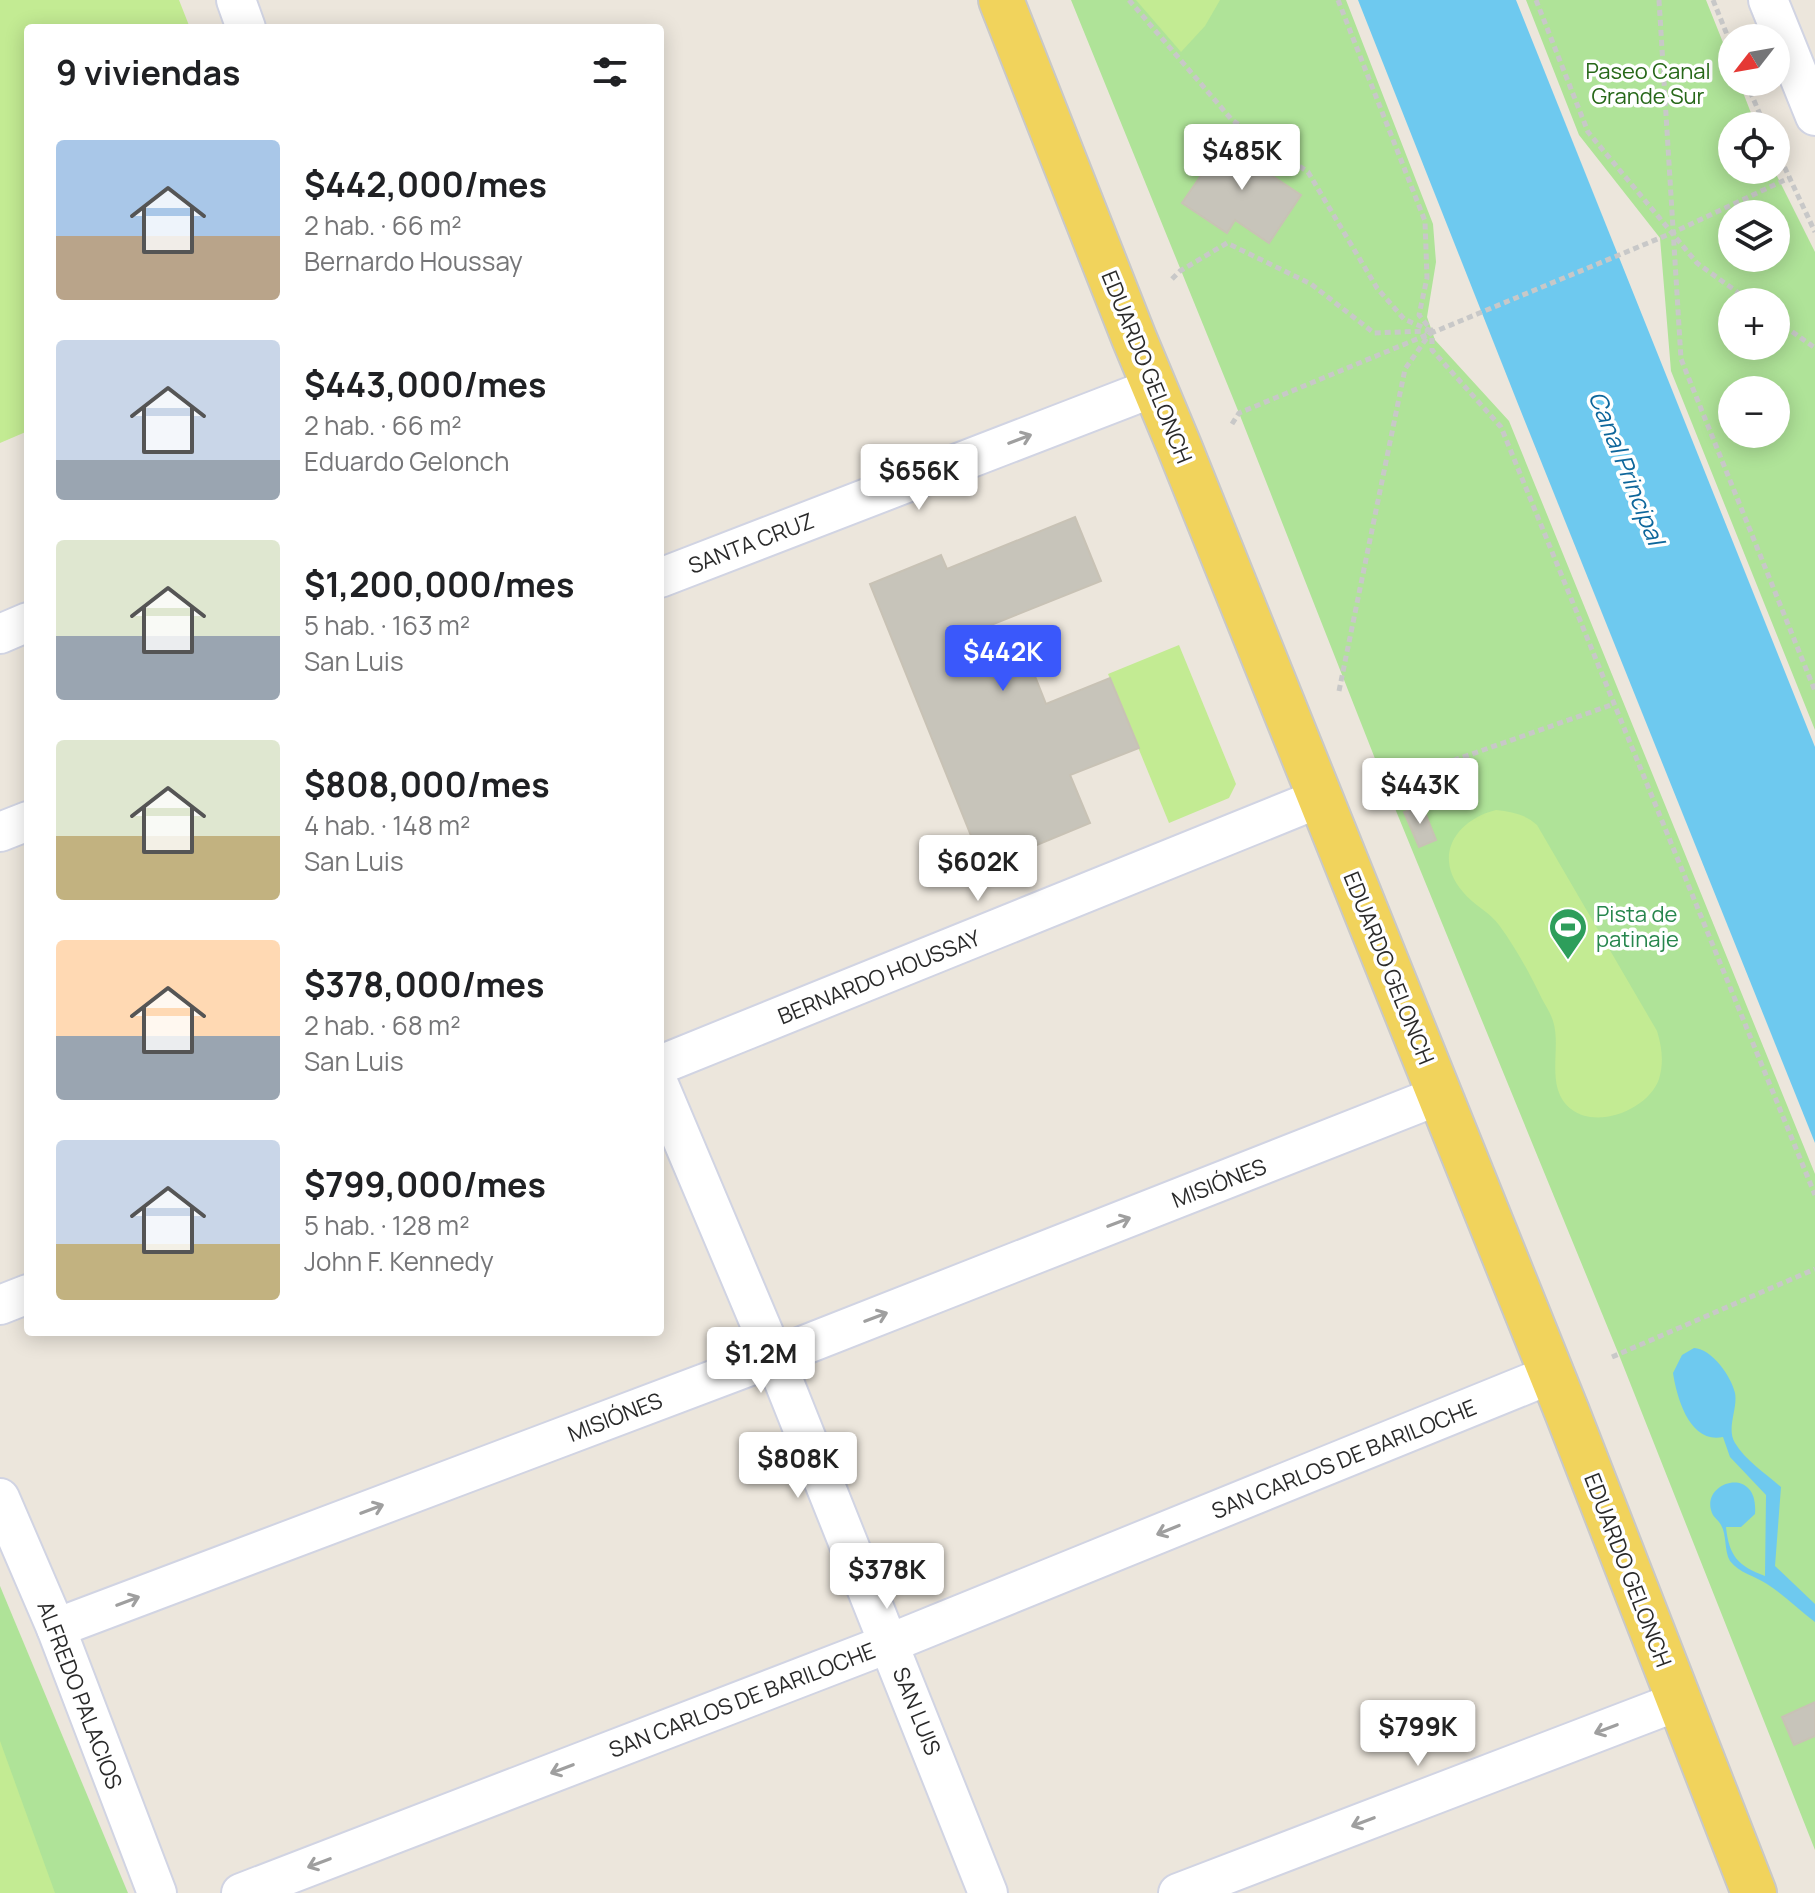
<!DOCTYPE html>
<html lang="es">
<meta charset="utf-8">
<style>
:root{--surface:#fff;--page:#f6f6f6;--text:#202124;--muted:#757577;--accent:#3a58fb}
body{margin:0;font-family:Manrope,sans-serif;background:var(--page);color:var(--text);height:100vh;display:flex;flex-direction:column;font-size:30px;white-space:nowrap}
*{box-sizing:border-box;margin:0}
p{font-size:26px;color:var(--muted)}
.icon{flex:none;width:44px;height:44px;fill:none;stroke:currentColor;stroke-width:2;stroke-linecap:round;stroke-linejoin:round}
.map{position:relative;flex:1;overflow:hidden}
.sheet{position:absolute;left:24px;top:24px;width:640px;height:1312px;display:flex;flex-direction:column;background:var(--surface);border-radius:8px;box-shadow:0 4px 20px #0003}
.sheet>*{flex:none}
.needle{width:52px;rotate:239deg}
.fabs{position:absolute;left:1718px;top:24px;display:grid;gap:16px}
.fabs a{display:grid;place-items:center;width:72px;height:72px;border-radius:50%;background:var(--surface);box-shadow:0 4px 20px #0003;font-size:40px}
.price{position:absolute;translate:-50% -68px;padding:0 18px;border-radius:8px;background:#fff;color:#222;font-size:26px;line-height:52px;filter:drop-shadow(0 2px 4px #0008)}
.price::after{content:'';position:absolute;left:50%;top:48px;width:24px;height:18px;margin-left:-12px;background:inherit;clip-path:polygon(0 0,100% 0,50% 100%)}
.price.current{background:var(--accent);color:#fff}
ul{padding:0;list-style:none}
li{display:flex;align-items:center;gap:24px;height:200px;padding:0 32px}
li span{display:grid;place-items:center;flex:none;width:224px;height:160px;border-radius:8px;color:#555}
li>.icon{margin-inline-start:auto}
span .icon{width:96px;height:96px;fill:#fffc;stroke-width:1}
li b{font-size:34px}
h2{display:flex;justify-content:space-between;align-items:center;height:96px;padding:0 32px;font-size:34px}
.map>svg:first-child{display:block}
.green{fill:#afe398;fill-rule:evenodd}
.pitch{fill:#c3eb93}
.water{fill:#6ec9ef}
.building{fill:#c7c4ba;stroke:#c8c2b5;stroke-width:2}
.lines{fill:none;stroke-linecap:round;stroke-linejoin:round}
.minor-casing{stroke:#d1d4e3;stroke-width:42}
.primary-casing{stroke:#c8c8c8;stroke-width:48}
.path{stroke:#c8c8c8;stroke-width:5;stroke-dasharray:6 4;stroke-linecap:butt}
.minor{stroke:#fff;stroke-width:38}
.primary{stroke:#f1d35c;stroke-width:44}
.oneway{stroke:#9f9f9f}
.labels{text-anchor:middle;stroke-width:7;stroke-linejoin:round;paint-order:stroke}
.park-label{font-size:22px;fill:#276819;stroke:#fff}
.street-label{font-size:22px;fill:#2a2a2a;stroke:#fff}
.leisure-label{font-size:22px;fill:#27864d;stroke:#fff;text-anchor:start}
.water-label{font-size:24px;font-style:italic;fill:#0d669b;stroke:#fff}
</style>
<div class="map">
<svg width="1815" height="1893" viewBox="0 0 1815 1893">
<rect width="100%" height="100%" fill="#ece6dc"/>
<g class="green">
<path d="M1071,0h275l87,224 3,38 -9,55 8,23 74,81 306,753v676l-196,-495 -234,-571 -146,-371z"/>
<path d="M1526,0h180l26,65v17h7l17,44h-24v44h42l41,82v478l-144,-359 -11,-133 -81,-103zM1732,214h44v44h-44zM1732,302h44v44h-44zM1732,390h44v44h-44z"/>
<path d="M0,1586l128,307h-128z"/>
</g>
<g class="pitch">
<path d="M0,0h179l11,28h-162v403l-28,12z"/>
<path d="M1136,0h84l-15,26 -24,26z"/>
<path d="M1179,645l57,139 -7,14 -60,25 -61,-149z"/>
<path d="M1496,810c16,2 29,4 41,15l120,206c5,16 7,32 2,48 -10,30 -62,51 -88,30 -27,-22 -9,-61 -18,-88 -2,-7 -7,-15 -11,-22 -12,-25 -26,-51 -43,-74 -9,-13 -26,-20 -36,-33 -31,-36 -7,-72 33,-82z"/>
<path d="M0,1741l55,152h-55z"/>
</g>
<g class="water">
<path d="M1358,0h158l299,747v396l-297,-739z"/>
<path d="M1694,1348c18,1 37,28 41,45 3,16 -9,35 0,50 10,17 31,31 46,44l-6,79 40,38v18c-16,-12 -31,-27 -48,-38 -12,-8 -28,-11 -37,-23 -6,-10 -3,-26 -9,-36 -3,-6 -8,-7 -10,-15 -8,-29 48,-45 44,4l-14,13h-15c3,29 12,39 39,49l1,-81 -36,-38 -7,-20c-33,7 -46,-38 -50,-64l9,-18z"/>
</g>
<g class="building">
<path d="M1229,135l47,32 -5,8 30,20 -32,48 -34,-23 -8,13 -45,-30z"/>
<path d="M1075,517l26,64 -130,52 15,39 41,-16 19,48 64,-26 29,70 -69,27 20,48 -63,26 8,17 -45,17 -120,-299 71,-29 6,14z"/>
<path d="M1422,805l14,35 -17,7 -15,-35z"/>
<path d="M1815,1702v34l-21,9 -12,-28z"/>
</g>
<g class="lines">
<g class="minor-casing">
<g id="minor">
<path d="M236,0l10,28"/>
<path d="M1768,0l47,116"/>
<path d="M660,578l495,-191"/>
<path d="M0,634l28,-12"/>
<path d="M0,832l28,-11"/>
<path d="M660,1065l660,-267"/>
<path d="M660,1087l114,270 214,536"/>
<path d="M0,1305l28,-11"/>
<path d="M0,1498l56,130 101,265"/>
<path d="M56,1628l718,-271 666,-262"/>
<path d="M241,1893l649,-250 662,-269"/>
<path d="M1178,1893l501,-192"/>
</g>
</g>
<g class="primary-casing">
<path id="primary" d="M1001,0l133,338 45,108 388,966 187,481"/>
</g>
<g class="path">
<path d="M1129,0l103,120 76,52 69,116 27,31 27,12"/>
<path d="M1338,0l87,221 2,57 -8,37 13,16v19l69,77 314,768"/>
<path d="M1536,0l52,132 109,131 54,39"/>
<path d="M1659,0l22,359 134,332"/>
<path d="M1713,0l19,47"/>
<path d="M1746,82l19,44"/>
<path d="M1776,149l39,83"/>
<path d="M1172,279l8,-8 47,-28 84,41 63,49 53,-2"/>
<path d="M1776,320l39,28"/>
<path d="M1232,424l7,-11 433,-180 117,-55"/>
<path d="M1339,691l66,-322 26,-37"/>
<path d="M1378,787l236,-83"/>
<path d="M1612,1357l203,-88"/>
</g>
<use href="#minor" class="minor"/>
<use href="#primary" class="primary"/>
</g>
<defs><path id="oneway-shaft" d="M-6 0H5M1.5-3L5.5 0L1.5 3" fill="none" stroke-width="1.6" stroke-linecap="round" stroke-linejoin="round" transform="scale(2)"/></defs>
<g class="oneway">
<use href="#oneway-shaft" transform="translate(1020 439) rotate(-21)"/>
<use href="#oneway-shaft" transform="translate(1119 1222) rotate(-21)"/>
<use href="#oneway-shaft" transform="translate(876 1317) rotate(-21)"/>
<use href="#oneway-shaft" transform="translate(372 1509) rotate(-21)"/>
<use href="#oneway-shaft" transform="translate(1168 1530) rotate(158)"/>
<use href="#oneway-shaft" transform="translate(128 1601) rotate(-21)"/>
<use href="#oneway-shaft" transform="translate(1606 1729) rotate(159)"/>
<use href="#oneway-shaft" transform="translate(562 1769) rotate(159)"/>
<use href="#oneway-shaft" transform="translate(1363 1822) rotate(159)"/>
<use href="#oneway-shaft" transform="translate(319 1863) rotate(159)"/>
</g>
<defs>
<g id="stadium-pin" transform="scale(2)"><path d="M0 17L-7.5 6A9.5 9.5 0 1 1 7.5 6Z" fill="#2e9e5b" stroke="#fff"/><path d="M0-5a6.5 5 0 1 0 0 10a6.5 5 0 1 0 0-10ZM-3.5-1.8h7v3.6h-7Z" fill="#fff"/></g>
</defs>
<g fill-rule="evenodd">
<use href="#stadium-pin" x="1568" y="927"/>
</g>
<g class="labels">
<g class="park-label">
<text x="1648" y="79">Paseo Canal<tspan x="1648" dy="25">Grande Sur</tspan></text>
</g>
<g class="street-label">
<text transform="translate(1147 367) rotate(68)" y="8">EDUARDO GELONCH</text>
<text transform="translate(751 543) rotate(-21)" y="8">SANTA CRUZ</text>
<text transform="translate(1389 968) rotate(68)" y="8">EDUARDO GELONCH</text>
<text transform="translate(879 977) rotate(-22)" y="8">BERNARDO HOUSSAY</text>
<text transform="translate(1219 1183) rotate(-21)" y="8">MISIÓNES</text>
<text transform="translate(615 1417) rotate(-21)" y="8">MISIÓNES</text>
<text transform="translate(1344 1459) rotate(-22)" y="8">SAN CARLOS DE BARILOCHE</text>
<text transform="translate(1628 1570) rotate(69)" y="8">EDUARDO GELONCH</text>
<text transform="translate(80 1695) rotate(69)" y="8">ALFREDO PALACIOS</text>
<text transform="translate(742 1700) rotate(-21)" y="8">SAN CARLOS DE BARILOCHE</text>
<text transform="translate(917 1711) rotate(68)" y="8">SAN LUIS</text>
</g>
<g class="leisure-label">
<text x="1596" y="922">Pista de<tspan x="1596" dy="25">patinaje</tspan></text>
</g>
<g class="water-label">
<text transform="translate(1626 468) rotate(68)" y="8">Canal Principal</text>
</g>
</g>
</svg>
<div class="fabs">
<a><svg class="needle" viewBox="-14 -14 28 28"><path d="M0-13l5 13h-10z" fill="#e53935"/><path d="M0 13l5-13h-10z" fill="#757577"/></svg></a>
<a><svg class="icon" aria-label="locate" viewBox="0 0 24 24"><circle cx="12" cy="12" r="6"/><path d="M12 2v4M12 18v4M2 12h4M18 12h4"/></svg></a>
<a><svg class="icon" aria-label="layers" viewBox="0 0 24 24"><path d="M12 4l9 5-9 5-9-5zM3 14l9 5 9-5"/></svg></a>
<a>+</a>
<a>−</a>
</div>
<b class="price" style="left:1242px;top:192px">$485K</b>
<b class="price" style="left:919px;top:512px">$656K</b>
<b class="price current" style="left:1003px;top:693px">$442K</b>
<b class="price" style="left:1420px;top:826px">$443K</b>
<b class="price" style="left:978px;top:903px">$602K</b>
<b class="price" style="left:761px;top:1395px">$1.2M</b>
<b class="price" style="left:798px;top:1500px">$808K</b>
<b class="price" style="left:887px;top:1611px">$378K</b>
<b class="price" style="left:1418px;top:1768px">$799K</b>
<section class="sheet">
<h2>9 viviendas<svg class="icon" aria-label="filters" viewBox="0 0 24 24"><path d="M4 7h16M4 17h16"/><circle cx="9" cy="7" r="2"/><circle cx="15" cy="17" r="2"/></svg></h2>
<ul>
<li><span style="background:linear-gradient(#a9c7e8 60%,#b9a48a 0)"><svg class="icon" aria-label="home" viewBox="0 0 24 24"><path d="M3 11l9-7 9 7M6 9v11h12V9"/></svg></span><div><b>$442,000/mes</b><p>2 hab. · 66 m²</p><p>Bernardo Houssay</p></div></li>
<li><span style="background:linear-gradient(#c9d6e8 75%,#9aa5b1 0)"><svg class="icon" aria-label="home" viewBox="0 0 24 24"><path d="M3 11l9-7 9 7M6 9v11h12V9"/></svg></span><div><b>$443,000/mes</b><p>2 hab. · 66 m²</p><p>Eduardo Gelonch</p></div></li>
<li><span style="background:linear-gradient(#dfe7d0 60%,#9aa5b1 0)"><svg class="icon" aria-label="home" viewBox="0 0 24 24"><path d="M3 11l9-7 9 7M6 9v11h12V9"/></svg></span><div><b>$1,200,000/mes</b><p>5 hab. · 163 m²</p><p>San Luis</p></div></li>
<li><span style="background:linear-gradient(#dfe7d0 60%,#c2b280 0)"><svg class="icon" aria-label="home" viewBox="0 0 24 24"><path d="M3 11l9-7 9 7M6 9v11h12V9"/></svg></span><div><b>$808,000/mes</b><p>4 hab. · 148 m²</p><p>San Luis</p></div></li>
<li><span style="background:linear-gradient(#ffd9b3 60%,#9aa5b1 0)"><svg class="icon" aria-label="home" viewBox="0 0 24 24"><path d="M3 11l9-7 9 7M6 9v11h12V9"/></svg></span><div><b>$378,000/mes</b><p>2 hab. · 68 m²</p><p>San Luis</p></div></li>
<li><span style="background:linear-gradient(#c9d6e8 65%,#c2b280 0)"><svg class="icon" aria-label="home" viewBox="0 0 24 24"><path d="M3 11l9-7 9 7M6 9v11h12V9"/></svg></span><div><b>$799,000/mes</b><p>5 hab. · 128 m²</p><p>John F. Kennedy</p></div></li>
</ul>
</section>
</div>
